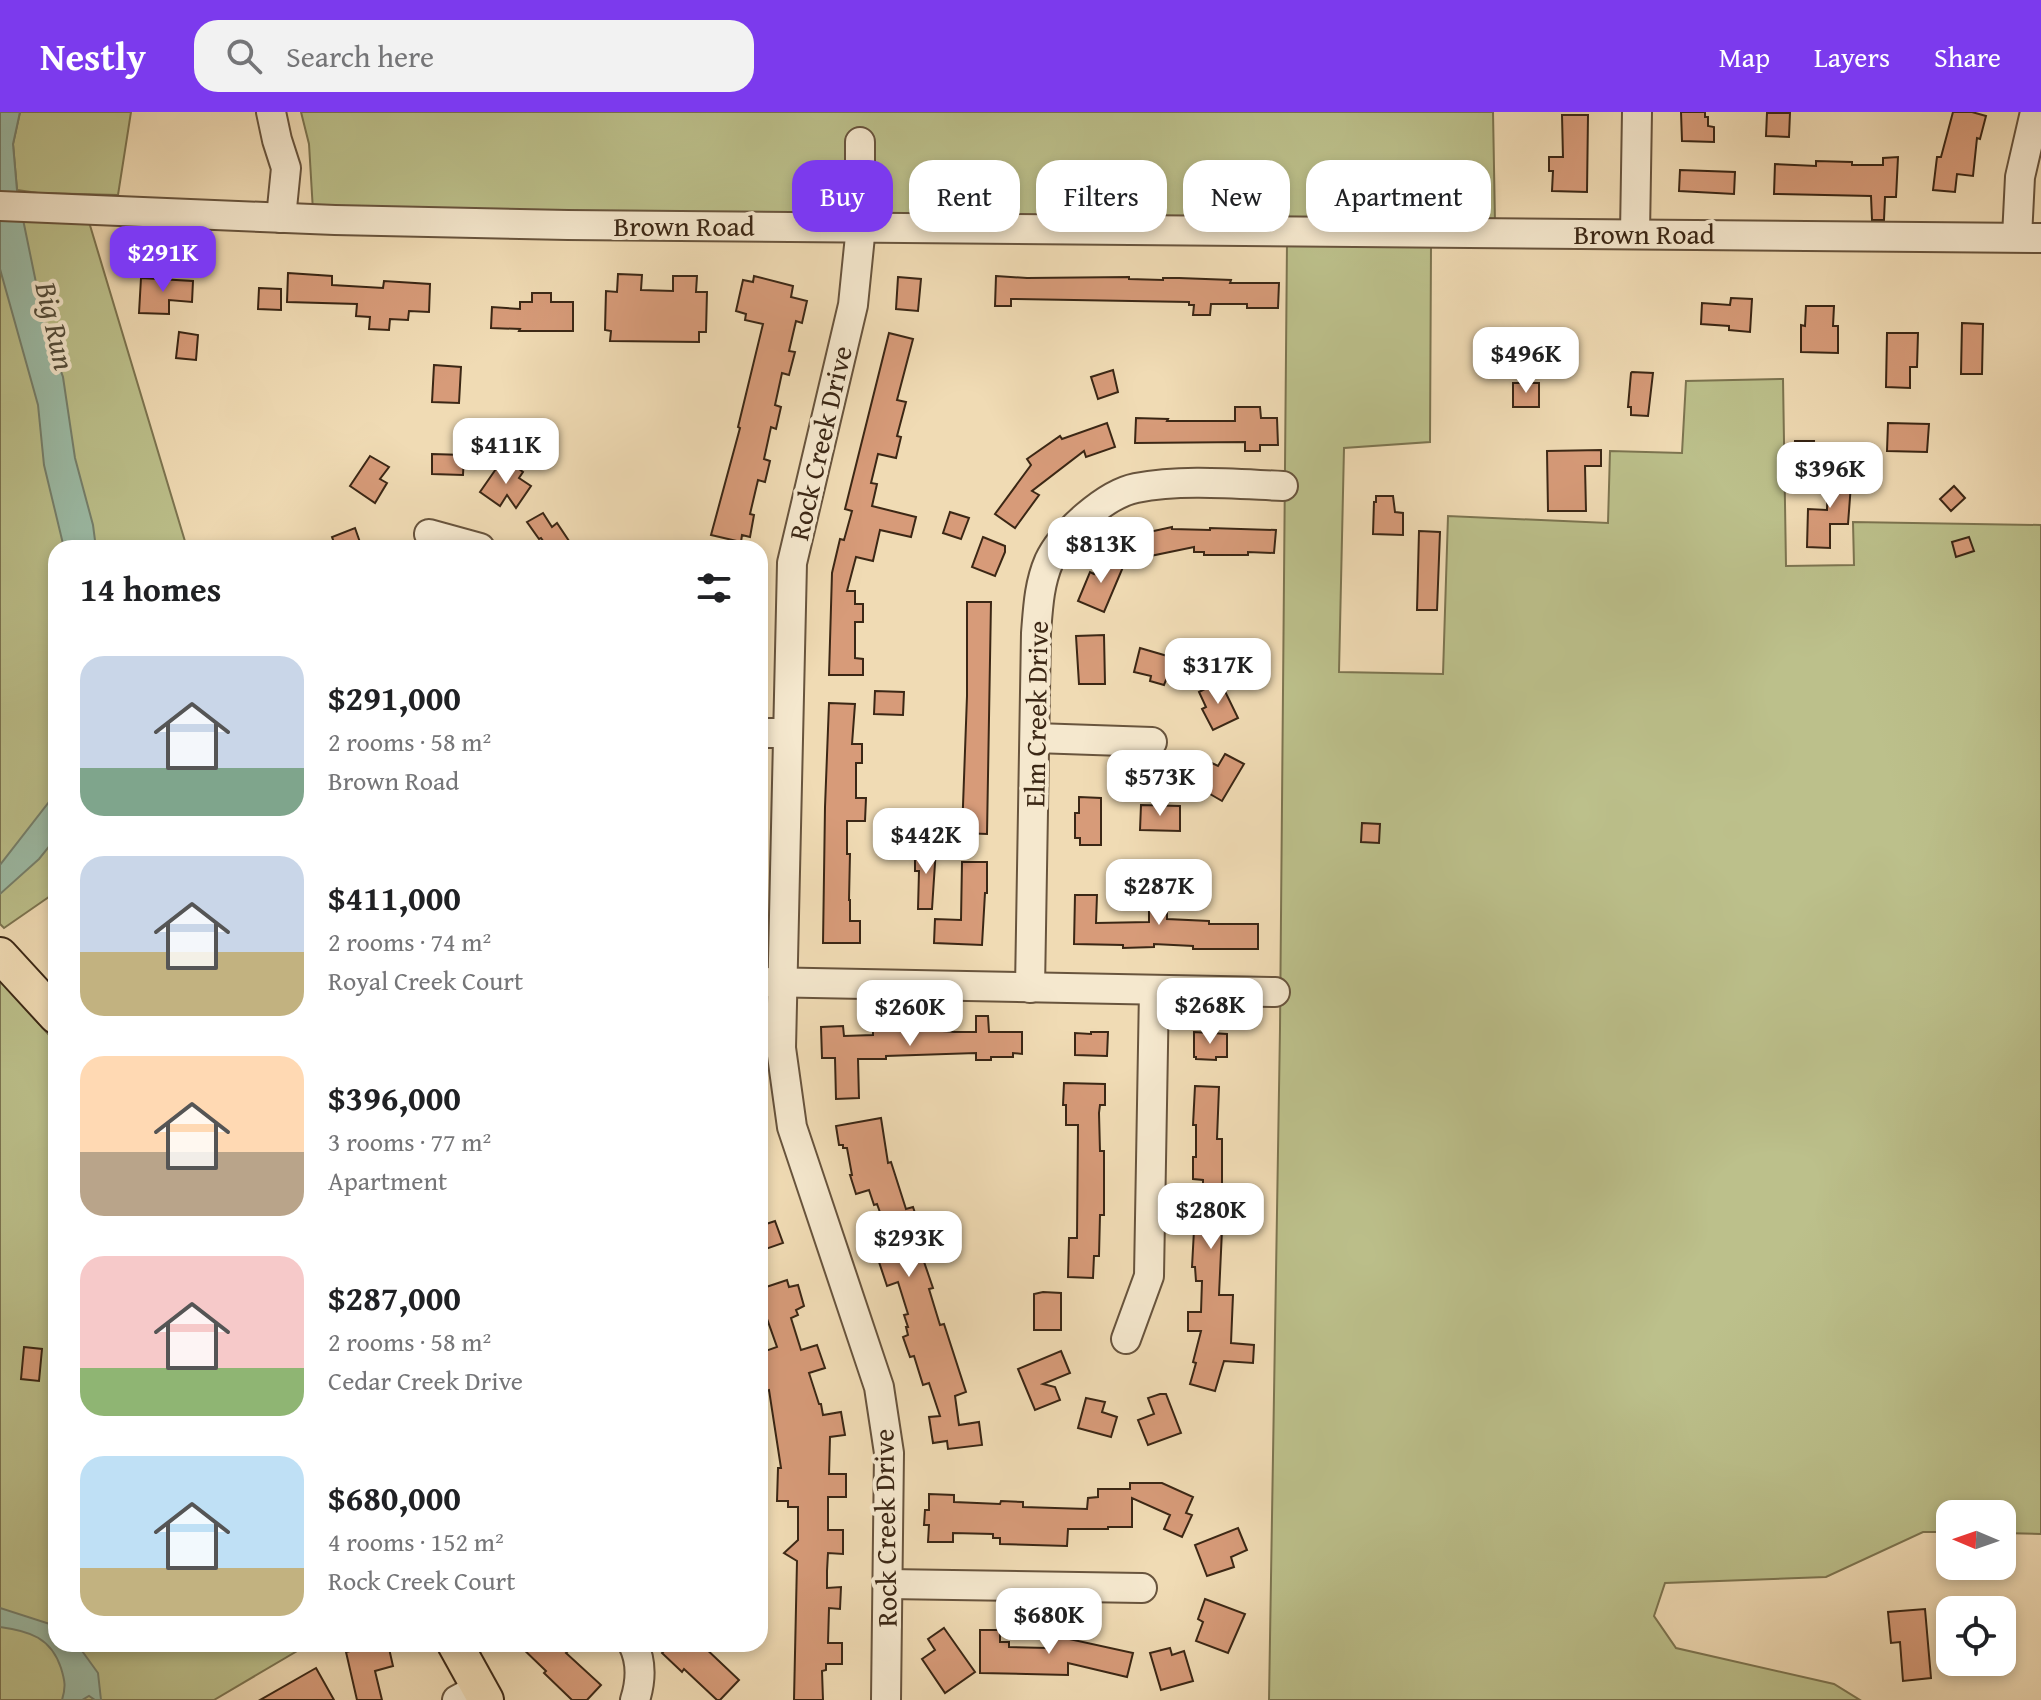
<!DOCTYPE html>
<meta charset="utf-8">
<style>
:root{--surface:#fff;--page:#f2f2f2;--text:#202124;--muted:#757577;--accent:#7c3aed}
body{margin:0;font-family:"Gentium Book Plus",serif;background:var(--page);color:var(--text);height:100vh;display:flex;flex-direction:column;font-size:30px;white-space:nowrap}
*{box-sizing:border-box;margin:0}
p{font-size:26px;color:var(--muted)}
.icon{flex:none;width:44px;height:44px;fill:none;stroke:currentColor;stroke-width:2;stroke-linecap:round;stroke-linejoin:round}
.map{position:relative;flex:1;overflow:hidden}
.drawer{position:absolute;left:48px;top:428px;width:720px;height:1112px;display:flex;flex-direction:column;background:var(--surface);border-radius:24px;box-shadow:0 4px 12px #0003}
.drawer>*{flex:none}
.top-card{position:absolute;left:792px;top:48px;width:760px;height:72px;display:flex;gap:16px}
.needle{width:52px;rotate:272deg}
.controls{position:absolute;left:1936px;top:1388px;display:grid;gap:16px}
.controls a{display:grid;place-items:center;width:80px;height:80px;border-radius:16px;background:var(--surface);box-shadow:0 4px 12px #0003;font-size:40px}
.price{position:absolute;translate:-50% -68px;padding:0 18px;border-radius:16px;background:#fff;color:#222;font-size:26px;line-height:52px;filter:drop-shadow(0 2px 4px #0008)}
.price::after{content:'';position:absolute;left:50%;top:48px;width:24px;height:18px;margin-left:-12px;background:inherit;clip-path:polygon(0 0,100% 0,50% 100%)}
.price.active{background:var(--accent);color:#fff}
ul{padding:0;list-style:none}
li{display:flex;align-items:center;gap:24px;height:200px;padding:0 32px}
li span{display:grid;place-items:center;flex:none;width:224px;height:160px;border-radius:24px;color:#555}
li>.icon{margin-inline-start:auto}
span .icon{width:96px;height:96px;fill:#fffc;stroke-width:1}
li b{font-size:34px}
h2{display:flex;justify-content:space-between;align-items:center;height:96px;padding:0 32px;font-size:34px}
.chip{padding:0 28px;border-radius:24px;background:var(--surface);box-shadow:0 4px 12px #0003;font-size:28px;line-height:72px}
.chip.active{background:var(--accent);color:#fff}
header{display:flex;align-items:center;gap:48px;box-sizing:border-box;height:112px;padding:0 40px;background:var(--accent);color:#fff}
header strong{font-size:38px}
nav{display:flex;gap:44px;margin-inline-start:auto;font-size:28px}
.search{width:560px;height:72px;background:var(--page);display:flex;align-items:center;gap:20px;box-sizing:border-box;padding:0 28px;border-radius:24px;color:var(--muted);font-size:30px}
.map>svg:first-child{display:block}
.green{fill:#bcc08b;stroke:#7c7450;stroke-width:2}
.water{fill:#9cbca7;stroke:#75806d;stroke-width:2}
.building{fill:#d79b79;stroke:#3b2715;stroke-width:2}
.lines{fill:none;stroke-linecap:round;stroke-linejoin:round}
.minor-casing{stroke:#68543d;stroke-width:32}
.major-casing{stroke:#3b2715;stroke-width:38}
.minor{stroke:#f5e8ce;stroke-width:28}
.major{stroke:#f0dbb4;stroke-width:34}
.labels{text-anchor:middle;stroke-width:8;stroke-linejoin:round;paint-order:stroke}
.street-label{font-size:28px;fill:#3b2715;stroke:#f5e8ce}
.water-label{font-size:30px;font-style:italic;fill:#534c3a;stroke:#f5e8ce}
</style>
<header>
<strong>Nestly</strong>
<div class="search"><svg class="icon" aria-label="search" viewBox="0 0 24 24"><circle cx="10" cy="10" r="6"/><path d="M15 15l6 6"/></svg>Search here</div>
<nav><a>Map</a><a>Layers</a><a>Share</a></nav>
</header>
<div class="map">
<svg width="2041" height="1588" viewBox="0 0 2041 1588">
<rect width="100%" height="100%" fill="#f0dbb4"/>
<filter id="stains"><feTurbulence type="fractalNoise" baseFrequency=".0025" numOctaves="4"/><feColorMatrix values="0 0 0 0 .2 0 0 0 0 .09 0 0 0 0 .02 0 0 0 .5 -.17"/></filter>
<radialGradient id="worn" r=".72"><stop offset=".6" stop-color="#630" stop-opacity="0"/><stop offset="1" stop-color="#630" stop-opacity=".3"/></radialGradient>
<g class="green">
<path d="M20,0h111l-13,83 -80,-2 -21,-3 -4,-46z"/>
<path d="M301,0h1192l2,111 -1182,-12 -4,-67z"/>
<path d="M0,110h89l98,326h-131v344l-52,36 -4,-4z"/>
<path d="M1287,130l144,4 -1,196 -86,6 -5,224 104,2 5,-158 160,7 2,-72 72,2 4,-72 97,-2 3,187 68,-1 -1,-43 188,3v1009l-39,-1v-19h-52v18h-27l-97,45 -161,6 -11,33 22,32 158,36 26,16h-591l11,-671z"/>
<path d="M0,867l56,64v601h253l-95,56h-214z"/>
</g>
<g class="water">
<path d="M0,0h20l-7,32 4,46 24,117 12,42 10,28 12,81 18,67 3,23h-32l-20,-83 -6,-60 -38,-136z"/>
<path d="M56,681v45l-17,21 -39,35v-29z"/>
<path d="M0,1496l56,18v18h21l21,29 3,27h-6l-6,-4 -7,4h-20c4,-13 3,-19 -1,-32 -10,-30 -31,-37 -61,-41z"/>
</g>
<g class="building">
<path d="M1681,0h24v5h3v9l6,1v15l-32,-1z"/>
<path d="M1953,0h19l14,4 -6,23 -3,-1 -4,38 -16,-2 -2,18 -22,-2 4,-33h4z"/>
<path d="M1767,1h23l-1,24 -23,-1z"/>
<path d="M1562,3h26l-1,77 -35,-1 1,-20h-4v-14h14z"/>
<path d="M1898,45l-2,40h-11l-1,23h-12l-1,-24 -97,-2 1,-30 41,2v-5l36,1v3h31v-7z"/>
<path d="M1680,58l55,2 -1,22 -55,-3z"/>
<path d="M288,161l44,3v9l51,3 1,-7 46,3 -1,28 -20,-1 -1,9 -18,-1 -1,11 -20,-1 1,-12 -14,-1 1,-12 -70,-2z"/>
<path d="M618,162l24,1 -1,15 32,1v-15h24l-1,16h11l-1,40h-7v10l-89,-1 1,-10 -6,-1 1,-39 11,1z"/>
<path d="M754,164l39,10 -2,11 16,4 -5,22 -6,-2 -7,30 6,1 -6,23 -7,-2 -7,32 6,2 -5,22 -5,-2 -7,32 6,2 -5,21 -7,-2 -8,34 4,1 -4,22 -8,-2 -1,7 -30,-7 29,-107 -2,-1 25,-103 -18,-4 1,-6 -10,-3 7,-31 10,2z"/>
<path d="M996,164l31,2 102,-1v2l34,1v-2h16l52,2 -1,3h49l-1,25h-31v-4h-36l-1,11h-17l1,-10h-5v-3l-178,-3v7h-16z"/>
<path d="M898,165l23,2 -3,32 -22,-2z"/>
<path d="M141,166l52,3 -1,21 -23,-2v14l-30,-1z"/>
<path d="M259,176l22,1v21l-23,-1z"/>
<path d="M532,181h19v9h22v29h-54l1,-2 -29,-1 1,-21 28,2v-7h12z"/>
<path d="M1731,186l21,1 -2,33 -21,-2v-4l-28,-2 1,-21 28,2z"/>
<path d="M1806,194h28l-1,20h5v27l-37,-1v-27l4,1z"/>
<path d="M1962,211l21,1 -1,50h-21z"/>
<path d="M179,220l19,3 -2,25 -20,-2z"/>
<path d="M889,221l24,6 -16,61 9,2 -9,34 4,1 -5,21 -18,-4 -7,29 6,1 -5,22 44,11 -5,20 -31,-7 -7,31 -17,-4 -9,34h8v13h8v18h-8v36l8,1v16h-34l3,-102 8,-34 4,1 8,-29 -7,-2z"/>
<path d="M1887,221h31l-1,34h-7v21l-24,-1z"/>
<path d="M434,253l27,2 -2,36 -27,-1z"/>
<path d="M1113,258l5,22 -20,7 -7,-22z"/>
<path d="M1632,260l21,1 -5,43 -17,-1v-8h-3l3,-34z"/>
<rect x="1513" y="271" width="26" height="24"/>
<path d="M1235,295h25l1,11h16l1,27h-18v6h-15v-9l-110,1 1,-25 32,1 -1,2h68z"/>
<path d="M1107,311l8,24 -29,10 -2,-6 -52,40 7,4 -24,33 -20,-14 36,-49 -4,-6 33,-23 2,3z"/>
<path d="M1888,311l41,1 -2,28 -40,-1z"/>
<path d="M1795,329h19l-2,28 -18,-2z"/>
<path d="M1601,338v16h-16l1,45h-38l-1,-60z"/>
<path d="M432,342l32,1 -1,20 -31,-1z"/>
<path d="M370,344l19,11 -9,12 7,4 -12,20 -25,-17z"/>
<path d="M511,351l12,9 -4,6 12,8 -15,22 -9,-13 -7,11 -20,-14 18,-26 8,5z"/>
<path d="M1828,358l24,1 -4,53h-18v24l-23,-1 1,-38 19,1z"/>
<path d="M1954,374l11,12 -14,13 -11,-12z"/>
<path d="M1376,384h17l2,16 8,1v22l-30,-1 1,-32h2z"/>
<path d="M950,400l19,6 -8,21 -18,-6z"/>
<path d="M543,401l9,14 5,-4 12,18 -12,7h-9l-7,-10 -2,1 -12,-17z"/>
<path d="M1172,415v2l38,1v-2l66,2 -2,23 -26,-1v3h-44v-3h-10v-5l-63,13 -5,-23z"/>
<path d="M355,416l7,20h-26l-4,-11z"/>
<path d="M1419,419l21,1 -3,78h-20z"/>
<path d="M983,425l22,9v6l-10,24 -23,-9z"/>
<path d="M1969,425l5,14 -18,6 -4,-15z"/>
<path d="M1100,446l23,9 -19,45 -26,-11 12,-29 4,2z"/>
<path d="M967,490h24l-4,232 -25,-1 5,-137z"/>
<path d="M1104,523l1,49h-26l-3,-48z"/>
<path d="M1140,536l41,12 -6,22 -9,-2 -2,5 -14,-4 1,-5 -17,-4z"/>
<path d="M1220,569l18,37 -25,12 -11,-21 4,-2 -7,-15z"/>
<path d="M875,579l29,1 -1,23 -29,-1z"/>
<path d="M829,591l26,1 -3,40h10v19h-6v35h10l-1,23h-18v33h3l-1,46h1v21h10v22h-37l2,-136z"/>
<path d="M1225,642l19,10 -22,37 -24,-14 14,-24 6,3z"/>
<path d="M1079,685l22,1v47h-21v-7h-5v-25h4z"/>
<path d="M1141,693l39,1v25l-40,-1z"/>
<path d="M1362,711l18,1 -1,19 -18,-1z"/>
<path d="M915,736h21l-4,61h-14l1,-38h-4z"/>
<path d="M962,750h25v31h-2l-3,52 -48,-2 1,-24 26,1z"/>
<path d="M1164,762l3,1v44l42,2v3h49v25h-65v-3l-39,-2v3l-31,1v-3l-49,-1 1,-49h22l-1,28 53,-1v-47z"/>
<path d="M976,904h12l1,16h33v22l-9,-1v4h-22v3h-15v-7l-90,3v3h-28l1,39 -23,1 -1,-41h-13l-1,-31 22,-1 1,10 29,-1v-4h10v-3l14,-1 45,2 1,2 11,1h22z"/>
<path d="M1091,920h17l-1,24 -32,-1v-22l16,1z"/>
<path d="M1194,920l33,2v23h-11v3l-20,-1v-2h-2z"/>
<path d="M1064,971l41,1v21h-5l-1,8 1,38h4v64h-4l-1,41h-5l-1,22 -25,-1 1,-39h8l1,-113h-12v-20h-3z"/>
<path d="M1195,974l24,1 -2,52h5v60h7v14h-3v17h-4l-3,65h14l-2,48 23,2 -1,18 -29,-2 -9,30 -25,-7 6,-21 -3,-1 8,-31h-13v-19h13l1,-31h-6l-1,-14h-3l2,-37 -2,-17h7v-5h4v-28l-10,-1v-22h3v-32h-3z"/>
<path d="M881,1006l7,45 3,-1 15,47 7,-2 5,15 -7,2 22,64 -4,1 11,36 4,-1 22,68 -11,4 4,29 20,-3 3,23 -34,4 -1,-8 -14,2 -4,-26 11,-1 -11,-33 -6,2 -9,-29 -4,1 -7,-20 5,-2 -2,-8h2l-4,-12 4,-1 -10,-32 -11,4 -16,-48 16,-6 -10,-28 -3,1 -5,-15 -13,4 -6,-19h2l-5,-27h-4v-3h-4l-3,-19z"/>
<path d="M775,1109l8,22 -23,8v-25z"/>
<path d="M787,1168l2,7 9,-2 6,21 -8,4 2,5 -7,3 10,32 16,-5 8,23 -16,5 10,31h2l2,11 18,-3 4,23 -15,2 -1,37h17v23h-18v33h15v24l-15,-1 -1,18v17l14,-1 -1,22 -11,-1 -1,35h14v21h-16v6l-4,1 1,29h-29l3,-139 -13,-8 14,-13v-33h-10v-6h-11l1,-33h3l-12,-78 -6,2 -3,-10v-29l17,-6 -17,-48v-10z"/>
<path d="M1043,1180l18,1v37h-27v-36z"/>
<path d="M24,1235l18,2 -3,32 -18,-2z"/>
<path d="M1061,1239l9,22 -27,11 12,3 5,13 -25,10 -17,-41z"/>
<path d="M1160,1282h6l15,39 -33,12 -10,-25 16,-6 -6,-16z"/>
<path d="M1086,1286l19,4 -3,10 15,5 -6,20 -33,-9z"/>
<path d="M1130,1371h32l31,14 -7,16 6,2 -10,22 -18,-8 6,-14 -38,-17v29h-24v2h-40l-1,17 -67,-2v-6h-7v-4l-40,-1v9h-25l1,-17h-5l1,-15h4v-16l25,1v7l46,2 1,-3 22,1v5l64,2 1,-11 10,-1v-8h32z"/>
<path d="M1238,1416l9,22 -16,7 3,10 -27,9 -12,-31z"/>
<path d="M1205,1487l40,15 -17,39 -32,-12 7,-19 -5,-3z"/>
<path d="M1925,1497l6,69 -28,3 -3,-39 -9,1 -3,-31z"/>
<path d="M944,1516l31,44 -30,21 -23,-34 13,-9 -7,-11z"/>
<path d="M980,1518h20v12h9v5l39,1 1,-17 20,1v7l64,14 -6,24 -59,-14v12l-88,-2z"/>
<path d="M380,1532h8l5,22 -18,5 7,29h-25l-11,-48z"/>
<path d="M518,1532h43l7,7 -2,2 35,32 -14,15h-15l-28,-27 2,-2z"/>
<path d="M671,1532h30l38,36 -19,20h-3l-33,-31 -2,3 -20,-19z"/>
<path d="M1170,1536l2,7 12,-4 9,30 -32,9 -11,-37z"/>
<path d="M316,1556l18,32h-74z"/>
</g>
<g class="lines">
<g class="minor-casing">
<g id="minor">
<path d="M271,0l6,28 9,28 -5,50"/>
<path d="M860,30v94l-7,69 -61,258 -11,485 11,79 87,260 10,66 -3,247"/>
<path d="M0,94l335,14 233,5 1473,13"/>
<path d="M1635,121l2,-121"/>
<path d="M2017,125l3,-60 15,-65"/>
<path d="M429,422l51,14"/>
<path d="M760,621h27"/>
<path d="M1035,626l117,4"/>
<path d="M760,870l515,10"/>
<path d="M1030,876l6,-355c2,-25 3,-49 13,-72 13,-28 57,-67 87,-73 46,-9 100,-4 147,-2"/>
<path d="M1126,1227l23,-63 5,-286"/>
<path d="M888,1472l254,4"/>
<path d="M633,1532c9,18 8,37 2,56"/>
<path d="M457,1588l22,-12"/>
</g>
</g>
<g class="major-casing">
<g id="major">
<path d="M0,843l56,61"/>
<path d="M455,1532l31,56"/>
</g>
</g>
<use href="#minor" class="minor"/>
<use href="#major" class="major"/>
</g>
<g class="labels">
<g class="street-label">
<text x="684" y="124">Brown Road</text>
<text x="1644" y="132">Brown Road</text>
<text transform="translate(820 331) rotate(-77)" y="10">Rock Creek Drive</text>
<text transform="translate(1036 602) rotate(-89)" y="10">Elm Creek Drive</text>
<text transform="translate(885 1416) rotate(-91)" y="10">Rock Creek Drive</text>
</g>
<g class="water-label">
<text transform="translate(55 214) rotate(77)" y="10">Big Run</text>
</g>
</g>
<rect width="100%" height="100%" filter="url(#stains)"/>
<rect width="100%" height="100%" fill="url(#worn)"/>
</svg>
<div class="controls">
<a><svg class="needle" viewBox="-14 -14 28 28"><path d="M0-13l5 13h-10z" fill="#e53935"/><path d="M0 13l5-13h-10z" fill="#757577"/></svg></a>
<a><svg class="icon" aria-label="locate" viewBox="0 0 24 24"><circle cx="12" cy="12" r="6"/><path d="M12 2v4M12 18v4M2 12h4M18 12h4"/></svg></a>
</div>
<b class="price active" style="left:163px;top:182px">$291K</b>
<b class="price" style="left:1526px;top:283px">$496K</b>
<b class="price" style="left:506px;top:374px">$411K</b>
<b class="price" style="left:1830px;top:398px">$396K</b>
<b class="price" style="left:1101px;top:473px">$813K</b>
<b class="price" style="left:1218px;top:594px">$317K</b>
<b class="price" style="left:1160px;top:706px">$573K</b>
<b class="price" style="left:926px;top:764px">$442K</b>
<b class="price" style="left:1159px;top:815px">$287K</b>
<b class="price" style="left:1210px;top:934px">$268K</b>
<b class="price" style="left:910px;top:936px">$260K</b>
<b class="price" style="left:1211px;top:1139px">$280K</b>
<b class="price" style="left:909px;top:1167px">$293K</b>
<b class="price" style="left:1049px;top:1544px">$680K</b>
<div class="top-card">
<a class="chip active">Buy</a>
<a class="chip">Rent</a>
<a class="chip">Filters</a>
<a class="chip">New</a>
<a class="chip">Apartment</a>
</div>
<section class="drawer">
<h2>14 homes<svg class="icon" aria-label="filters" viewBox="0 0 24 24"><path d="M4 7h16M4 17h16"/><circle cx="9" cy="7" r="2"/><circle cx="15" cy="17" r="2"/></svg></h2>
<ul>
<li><span style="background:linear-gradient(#c9d6e8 70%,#7fa58c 0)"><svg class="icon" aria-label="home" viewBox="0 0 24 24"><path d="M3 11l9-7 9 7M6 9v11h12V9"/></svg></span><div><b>$291,000</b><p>2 rooms · 58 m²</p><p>Brown Road</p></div></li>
<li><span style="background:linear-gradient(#c9d6e8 60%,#c2b280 0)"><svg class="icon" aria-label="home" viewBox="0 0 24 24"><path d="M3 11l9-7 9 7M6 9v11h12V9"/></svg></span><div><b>$411,000</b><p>2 rooms · 74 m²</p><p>Royal Creek Court</p></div></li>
<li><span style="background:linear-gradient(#ffd9b3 60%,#b9a48a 0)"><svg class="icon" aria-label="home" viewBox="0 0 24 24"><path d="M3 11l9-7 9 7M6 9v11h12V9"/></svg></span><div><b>$396,000</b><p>3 rooms · 77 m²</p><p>Apartment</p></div></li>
<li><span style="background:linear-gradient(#f6c9c9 70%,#8fb573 0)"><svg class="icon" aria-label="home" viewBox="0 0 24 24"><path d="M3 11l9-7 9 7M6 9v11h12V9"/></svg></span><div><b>$287,000</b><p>2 rooms · 58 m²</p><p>Cedar Creek Drive</p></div></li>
<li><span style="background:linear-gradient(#bfe0f5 70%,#c2b280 0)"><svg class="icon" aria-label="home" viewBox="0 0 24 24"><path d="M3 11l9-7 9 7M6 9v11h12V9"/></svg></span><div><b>$680,000</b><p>4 rooms · 152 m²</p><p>Rock Creek Court</p></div></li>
</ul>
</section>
</div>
